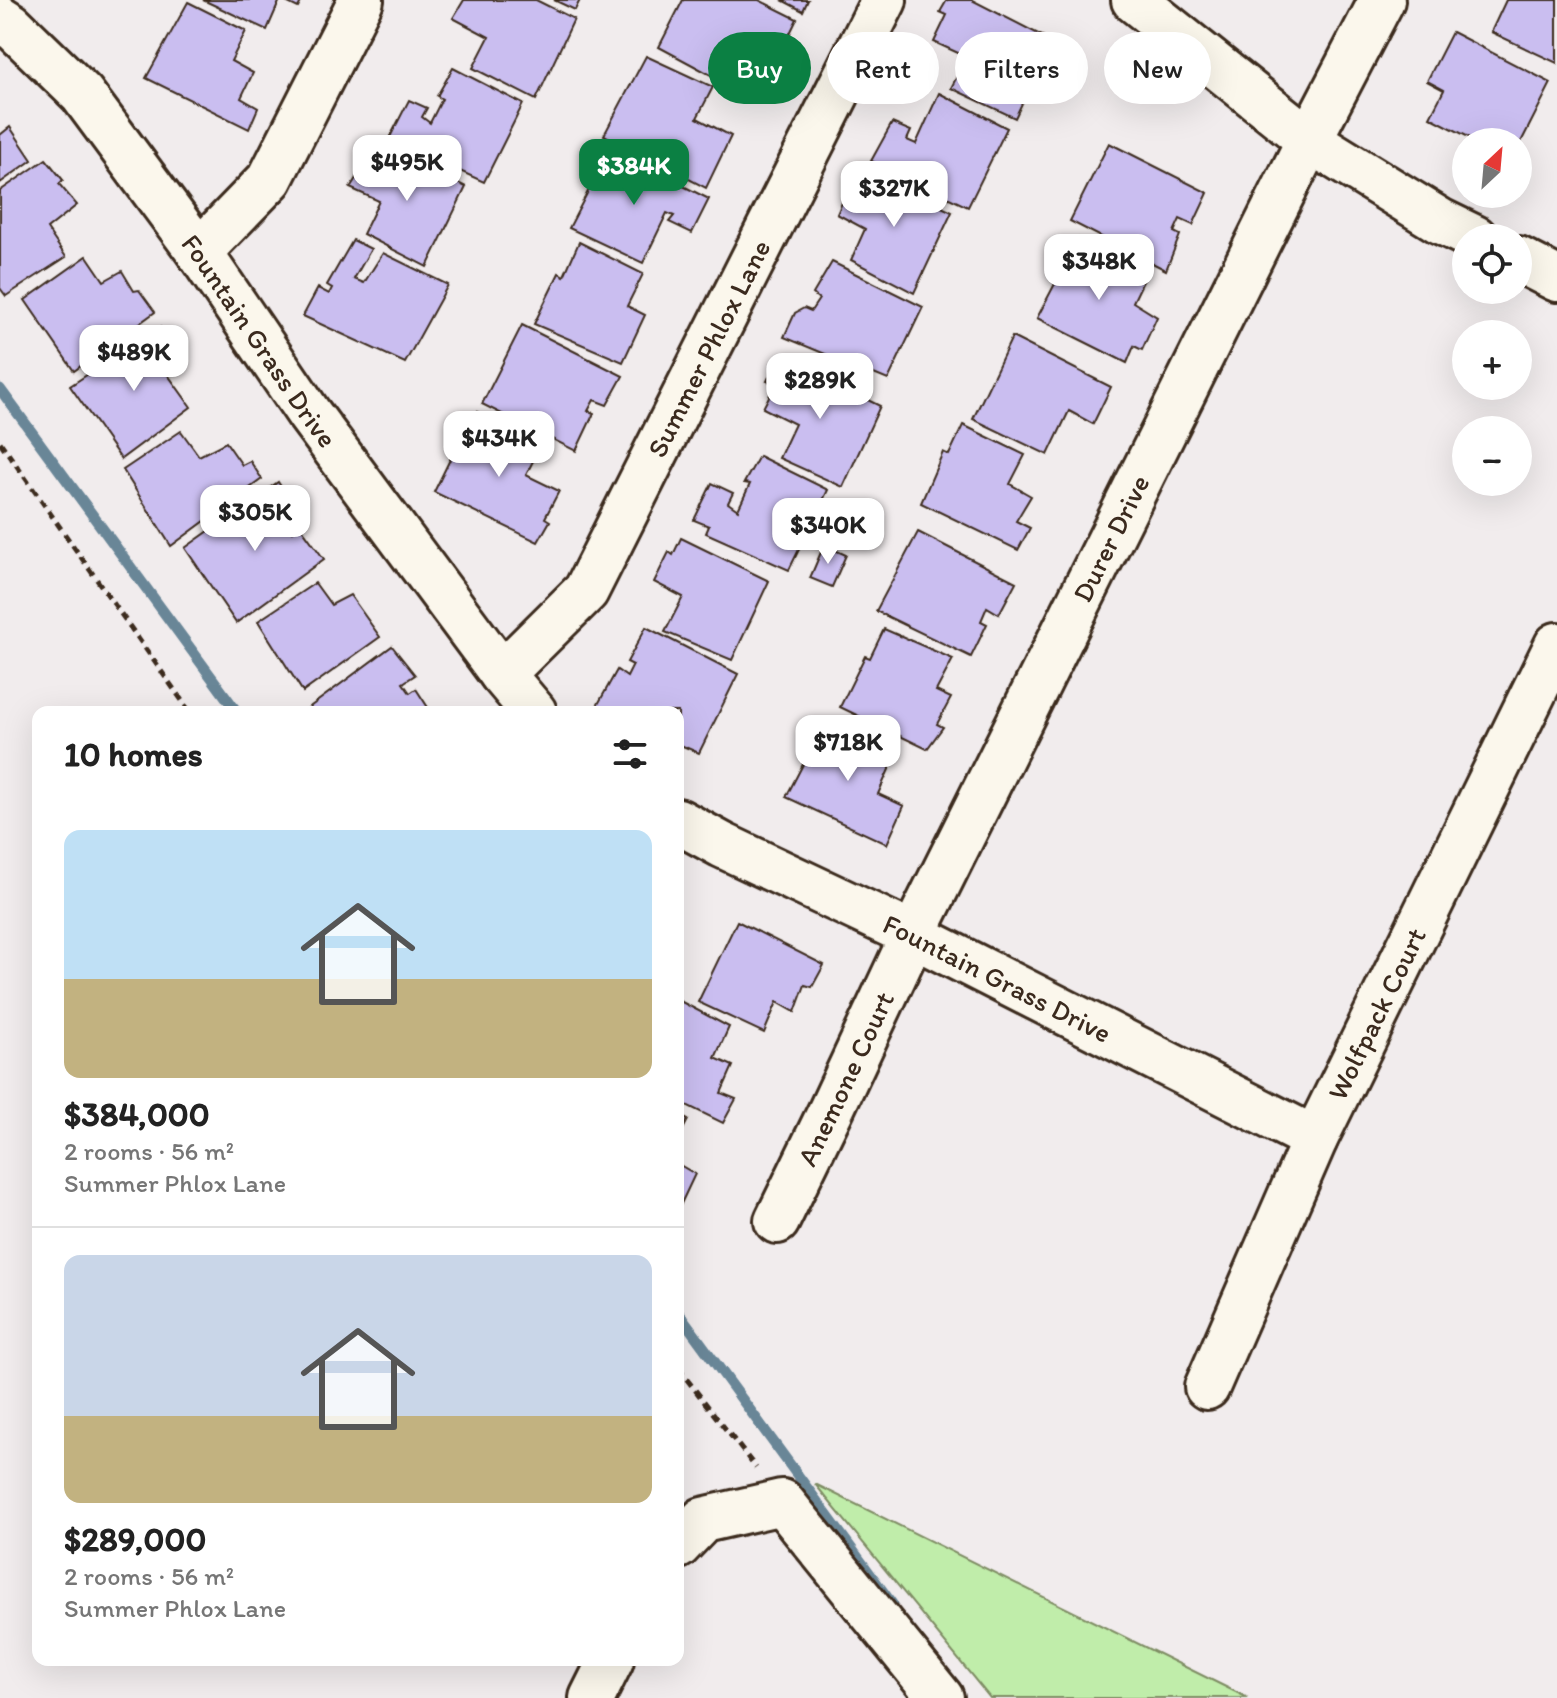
<!DOCTYPE html>
<meta charset="utf-8">
<style>
:root{--surface:#fff;--page:#f6f6f6;--text:#222;--muted:#767676;--line:#e0e0e0;--accent:#0b8043}
body{margin:0;font-family:Itim,sans-serif;background:var(--page);color:var(--text);height:100vh;display:flex;flex-direction:column;font-size:30px;white-space:nowrap}
*{box-sizing:border-box;margin:0}
p{font-size:26px;color:var(--muted)}
.icon{flex:none;width:44px;height:44px;fill:none;stroke:currentColor;stroke-width:2;stroke-linecap:round;stroke-linejoin:round}
.map{position:relative;flex:1;overflow:hidden}
.side{position:absolute;left:32px;top:706px;width:652px;height:960px;display:flex;flex-direction:column;background:var(--surface);border-radius:16px;box-shadow:0 8px 32px #0002}
.side>*{flex:none}
.guide{position:absolute;left:708px;top:32px;width:728px;height:72px;display:flex;gap:16px}
.needle{width:52px;rotate:26deg}
.tools{position:absolute;left:1452px;top:128px;display:grid;gap:16px}
.tools a{display:grid;place-items:center;width:80px;height:80px;border-radius:50%;background:var(--surface);box-shadow:0 8px 32px #0002;font-size:40px}
.price{position:absolute;translate:-50% -68px;padding:0 18px;border-radius:16px;background:#fff;color:#222;font-size:26px;line-height:52px;filter:drop-shadow(0 2px 4px #0008)}
.price::after{content:'';position:absolute;left:50%;top:48px;width:24px;height:18px;margin-left:-12px;background:inherit;clip-path:polygon(0 0,100% 0,50% 100%)}
.price.active{background:var(--accent);color:#fff}
ul{padding:0;list-style:none}
li{display:grid;align-content:center;gap:16px;height:424px;padding:0 32px}
li+li{border-top:2px solid var(--line)}
li span{display:grid;place-items:center;height:248px;border-radius:16px;color:#555}
li>.icon{margin-inline-start:auto}
span .icon{width:144px;height:144px;fill:#fffc;stroke-width:1}
li b{font-size:34px}
h2{display:flex;justify-content:space-between;align-items:center;height:96px;padding:0 32px;font-size:34px}
.pill{padding:0 28px;border-radius:36px;background:var(--surface);box-shadow:0 8px 32px #0002;font-size:28px;line-height:72px}
.pill.active{background:var(--accent);color:#fff}
.map>svg:first-child{display:block}
.green{fill:#c0edaa;stroke:#7e8c64;stroke-width:2}
.lines{fill:none;stroke-linecap:round;stroke-linejoin:round}
.stream{stroke:#698697;stroke-width:11}
.building{fill:#cabef0;stroke:#3b2a1e;stroke-width:2}
.minor-casing{stroke:#3b2a1e;stroke-width:50}
.major-casing{stroke:#3b2a1e;stroke-width:50}
.path{stroke:#3b2a1e;stroke-width:5;stroke-dasharray:8 6;stroke-linecap:butt}
.minor{stroke:#fbf7ec;stroke-width:44}
.major{stroke:#fbf7ec;stroke-width:44}
.labels{text-anchor:middle;stroke-width:8;stroke-linejoin:round;paint-order:stroke}
.street-label{font-size:28px;fill:#3b2a1e;stroke:#fbf7ec}
</style>
<div class="map">
<svg width="1557" height="1698" viewBox="0 0 1557 1698">
<rect width="100%" height="100%" fill="#f1eced"/>
<filter id="ink" filterUnits="userSpaceOnUse"><feTurbulence type="fractalNoise" baseFrequency=".0125" numOctaves="2"/><feDisplacementMap in="SourceGraphic" scale="16" xChannelSelector="R" yChannelSelector="G"/><feConvolveMatrix kernelMatrix="1 2 1 2 8 2 1 2 1" color-interpolation-filters="sRGB"/></filter>
<g filter="url(#ink)">
<path class="green" d="M815,1484l433,214h-258z"/>
<g class="lines">
<g class="stream">
<path d="M0,389l237,323"/>
<path d="M678,1312l214,292"/>
</g>
</g>
<g class="building">
<path d="M203,0h77l-13,30z"/>
<path d="M282,0h20l-4,8z"/>
<path d="M464,0h72l38,19 -38,81 -63,-32 16,-31 -36,-19z"/>
<path d="M554,0h26l-5,10z"/>
<path d="M683,0h76l38,19 -24,49 -7,-4 -14,33 -93,-50z"/>
<path d="M782,0h26l-5,11z"/>
<path d="M947,0h25l80,41 -37,77 -64,-30 16,-31 -33,-15 13,-27 -7,-3z"/>
<path d="M1506,0h51v63l-66,-31z"/>
<path d="M188,2l58,29 -15,30 22,12 -12,25 17,10 -9,21 -103,-51z"/>
<path d="M1452,32l99,51 -33,65v-6h-40l-48,-25 14,-27 -17,-9z"/>
<path d="M646,56l67,31 -16,31 34,18 -25,52 -102,-53z"/>
<path d="M453,68l70,36 -39,78 -95,-43 20,-39 18,8 -5,9 8,6 12,-24 -5,-3z"/>
<path d="M939,93l68,35 -39,79 -97,-46 21,-38 19,8 -4,9 9,4z"/>
<path d="M10,127l22,33 -32,23v-48z"/>
<path d="M377,143l89,44 -39,80 -64,-33 16,-33 -29,-13z"/>
<path d="M1109,143l99,50 -15,32 -13,-6 -6,13 6,3 -14,35 -96,-49z"/>
<path d="M610,149l99,50 -17,34 -23,-11 5,-6 -7,-3 -24,50 -74,-35z"/>
<path d="M46,159l17,21 -4,4 18,21 -30,24 19,28 -60,39 -6,-8v-97z"/>
<path d="M867,171l85,41 -38,81 -63,-33 14,-31 -28,-15 14,-32 6,3z"/>
<path d="M1079,238l68,35 -14,29 24,15 -15,33 -8,-4 -7,17 -90,-45z"/>
<path d="M353,240l18,9 -17,30 10,4 19,-30 65,32 -43,78 -102,-47 15,-28 11,6 3,-6 -5,-3z"/>
<path d="M579,242l64,32 -16,32 18,9 -22,47 -89,-38 25,-51 5,3z"/>
<path d="M87,256l17,25 18,-10 12,20 5,-1 16,22 -81,59 -49,-71z"/>
<path d="M832,262l91,45 -35,73 -104,-43 11,-24 9,-5 7,3 8,-12 -6,-5z"/>
<path d="M522,325l101,51 -16,29 -13,-5 -6,11 6,2 -18,38 -94,-47z"/>
<path d="M160,327l22,29 -16,16 25,35 -70,52 -51,-73z"/>
<path d="M1012,337l99,50 -18,37 -24,-13 -21,44 -75,-36z"/>
<path d="M779,356l101,50 -37,81 -64,-29 16,-34 -32,-16 13,-25 -9,-2z"/>
<path d="M477,412l64,33 -15,30 33,16 -14,27 5,3 -12,21 -104,-50 25,-51 6,6z"/>
<path d="M963,425l62,30 -15,29 21,12 -15,25 14,7 -12,22 -97,-47 22,-51 6,3z"/>
<path d="M181,431l18,25 27,-14 16,23 8,-4 12,18 -91,67 -48,-76z"/>
<path d="M759,456l69,34 -39,80 -83,-37 3,-7 -15,-6 18,-37 21,10 -5,10 10,7 12,-26 -6,-1z"/>
<path d="M278,482l20,31 -11,10 6,8 7,-5 24,33 -88,64 -51,-75z"/>
<path d="M918,532l98,50 -17,32 -12,-7 -6,14 6,3 -16,33 -95,-46z"/>
<path d="M681,538l88,43 -37,79 -67,-28 18,-35 -29,-15 15,-30 4,3z"/>
<path d="M824,545l22,10 -14,32 -22,-9z"/>
<path d="M315,583l16,22 19,-10 30,42 -77,55 -45,-71z"/>
<path d="M646,627l92,47 -39,79 -21,-9v-32h-68l-13,-6 20,-36 10,7 6,-12 -6,-3z"/>
<path d="M884,629l69,30 -17,32 15,7 -14,26 6,3 -16,22 -87,-42 25,-51 5,2z"/>
<path d="M392,646l23,29 -12,8 7,10 6,-4 15,23h-128z"/>
<path d="M826,720l69,36 -17,38 26,12 -17,38 -101,-47z"/>
<path d="M737,921l87,44 -12,22 -7,-2 -10,27 -18,-10 -13,31 -66,-31z"/>
<path d="M678,1000l51,27 -14,31 18,8 -12,27 15,6 -13,24 -45,-22z"/>
<path d="M678,1115l10,5 -10,19z"/>
<path d="M678,1164l17,10 -17,36z"/>
</g>
<g class="lines">
<g class="minor-casing">
<g id="minor">
<path id="s1" d="M0,18l11,7 71,69 117,158 110,162 193,260 32,38"/>
<path d="M199,252l71,-73 91,-179"/>
<path id="s2" d="M502,674l84,-83 298,-591"/>
<path id="s3" d="M678,821l44,24 191,90 402,204"/>
<path id="s4" d="M777,1221l54,-111 82,-175 396,-795 73,-140"/>
<path id="s5" d="M1207,1387l108,-248 242,-494"/>
<path d="M678,1546l25,-26 79,-18 159,196"/>
<path d="M592,1698l19,-38"/>
</g>
</g>
<g class="major-casing">
<g id="major">
<path d="M1134,0l175,140 131,81 35,17"/>
<path d="M1518,259l39,20"/>
</g>
</g>
<g class="path">
<path d="M0,442l190,270"/>
<path d="M678,1368l78,100"/>
</g>
<use href="#minor" class="minor"/>
<use href="#major" class="major"/>
</g>
</g>
<g class="labels">
<g class="street-label">
<text dy="10" stroke="none"><textPath href="#s1" startOffset="416">Fountain Grass Drive</textPath></text>
<text dy="10" stroke="none"><textPath href="#s2" startOffset="390">Summer Phlox Lane</textPath></text>
<text dy="10" stroke="none"><textPath href="#s4" startOffset="760">Durer Drive</textPath></text>
<text dy="10" stroke="none"><textPath href="#s3" startOffset="356">Fountain Grass Drive</textPath></text>
<text dy="10" stroke="none"><textPath href="#s5" startOffset="410">Wolfpack Court</textPath></text>
<text dy="10" stroke="none"><textPath href="#s4" startOffset="158">Anemone Court</textPath></text>
</g>
</g>
</svg>
<div class="tools">
<a><svg class="needle" viewBox="-14 -14 28 28"><path d="M0-13l5 13h-10z" fill="#e53935"/><path d="M0 13l5-13h-10z" fill="#767676"/></svg></a>
<a><svg class="icon" aria-label="locate" viewBox="0 0 24 24"><circle cx="12" cy="12" r="6"/><path d="M12 2v4M12 18v4M2 12h4M18 12h4"/></svg></a>
<a>+</a>
<a>−</a>
</div>
<b class="price" style="left:407px;top:203px">$495K</b>
<b class="price active" style="left:634px;top:207px">$384K</b>
<b class="price" style="left:894px;top:229px">$327K</b>
<b class="price" style="left:1099px;top:302px">$348K</b>
<b class="price" style="left:134px;top:393px">$489K</b>
<b class="price" style="left:820px;top:421px">$289K</b>
<b class="price" style="left:499px;top:479px">$434K</b>
<b class="price" style="left:255px;top:553px">$305K</b>
<b class="price" style="left:828px;top:566px">$340K</b>
<b class="price" style="left:848px;top:783px">$718K</b>
<div class="guide">
<a class="pill active">Buy</a>
<a class="pill">Rent</a>
<a class="pill">Filters</a>
<a class="pill">New</a>
</div>
<section class="side">
<h2>10 homes<svg class="icon" aria-label="filters" viewBox="0 0 24 24"><path d="M4 7h16M4 17h16"/><circle cx="9" cy="7" r="2"/><circle cx="15" cy="17" r="2"/></svg></h2>
<ul>
<li><span style="background:linear-gradient(#bfe0f5 60%,#c2b280 0)"><svg class="icon" aria-label="home" viewBox="0 0 24 24"><path d="M3 11l9-7 9 7M6 9v11h12V9"/></svg></span><div><b>$384,000</b><p>2 rooms · 56 m²</p><p>Summer Phlox Lane</p></div></li>
<li><span style="background:linear-gradient(#c9d6e8 65%,#c2b280 0)"><svg class="icon" aria-label="home" viewBox="0 0 24 24"><path d="M3 11l9-7 9 7M6 9v11h12V9"/></svg></span><div><b>$289,000</b><p>2 rooms · 56 m²</p><p>Summer Phlox Lane</p></div></li>
</ul>
</section>
</div>
